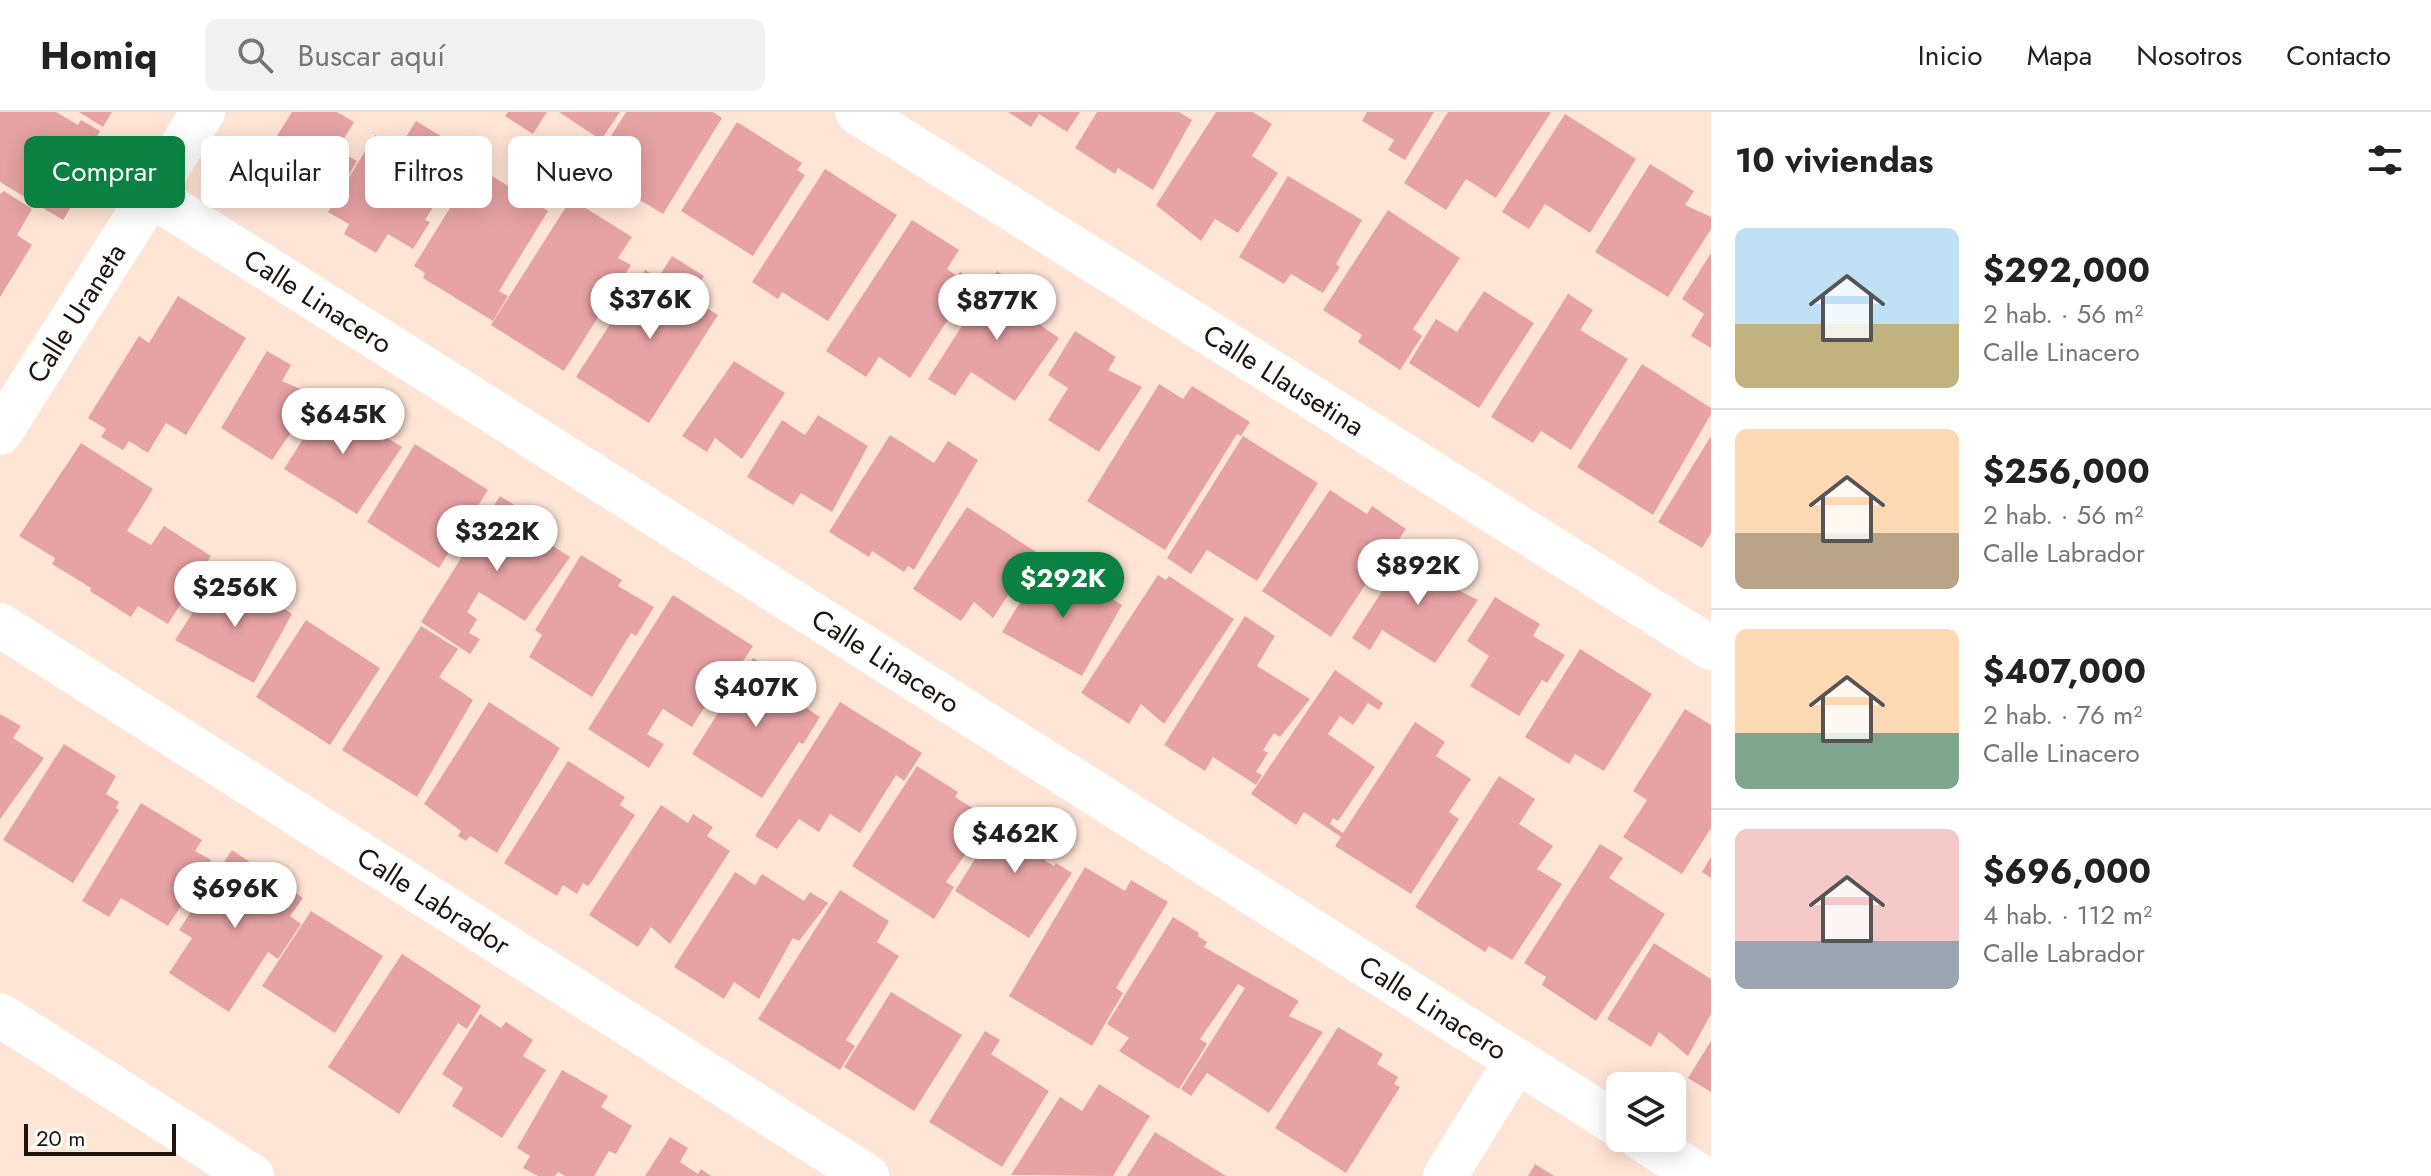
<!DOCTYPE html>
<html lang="es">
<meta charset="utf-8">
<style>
:root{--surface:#fff;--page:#f2f2f2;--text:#222;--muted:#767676;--line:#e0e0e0;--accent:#0b8043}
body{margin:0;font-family:Jost,sans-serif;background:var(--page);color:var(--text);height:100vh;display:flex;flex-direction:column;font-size:30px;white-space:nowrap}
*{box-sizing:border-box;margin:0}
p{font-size:26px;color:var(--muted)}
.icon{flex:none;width:44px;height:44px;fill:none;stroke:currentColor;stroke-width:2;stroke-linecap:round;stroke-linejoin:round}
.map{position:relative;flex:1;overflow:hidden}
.drawer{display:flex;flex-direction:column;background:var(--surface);width:720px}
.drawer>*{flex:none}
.guide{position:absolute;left:24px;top:24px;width:760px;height:72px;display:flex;gap:16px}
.fabs{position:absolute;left:1606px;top:960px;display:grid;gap:16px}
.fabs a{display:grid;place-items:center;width:80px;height:80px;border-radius:12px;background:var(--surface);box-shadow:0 4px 20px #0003;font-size:40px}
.scale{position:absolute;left:24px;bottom:20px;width:152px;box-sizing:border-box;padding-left:8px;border:4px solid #20150e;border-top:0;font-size:22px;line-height:28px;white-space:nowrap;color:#20150e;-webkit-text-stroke:6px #fff;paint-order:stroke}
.price{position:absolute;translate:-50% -68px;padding:0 18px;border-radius:28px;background:#fff;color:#222;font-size:26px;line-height:52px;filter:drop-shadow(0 2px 4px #0008)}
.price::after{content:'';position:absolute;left:50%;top:48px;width:24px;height:18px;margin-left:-12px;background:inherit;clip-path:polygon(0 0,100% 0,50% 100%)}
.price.current{background:var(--accent);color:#fff}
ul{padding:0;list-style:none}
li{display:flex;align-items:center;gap:24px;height:200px;padding:0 24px}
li+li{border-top:2px solid var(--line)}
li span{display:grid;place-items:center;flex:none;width:224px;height:160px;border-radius:12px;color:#555}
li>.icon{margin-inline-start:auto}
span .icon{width:96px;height:96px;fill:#fffc;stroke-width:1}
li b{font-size:34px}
h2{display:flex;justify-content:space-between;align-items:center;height:96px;padding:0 24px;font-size:34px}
.pill{padding:0 28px;border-radius:12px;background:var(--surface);box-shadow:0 4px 20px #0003;font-size:28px;line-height:72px}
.pill.current{background:var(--accent);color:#fff}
header{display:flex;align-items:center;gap:48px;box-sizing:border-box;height:112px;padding:0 40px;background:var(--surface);border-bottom:2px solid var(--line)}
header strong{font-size:38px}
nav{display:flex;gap:44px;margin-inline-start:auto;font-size:28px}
.search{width:560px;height:72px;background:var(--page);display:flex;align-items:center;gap:20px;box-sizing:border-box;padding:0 28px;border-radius:12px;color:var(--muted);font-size:30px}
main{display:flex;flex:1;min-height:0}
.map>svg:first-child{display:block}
.building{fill:#e6a2a4}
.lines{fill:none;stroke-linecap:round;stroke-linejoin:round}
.minor{stroke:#fff;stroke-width:44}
.major{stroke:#fff;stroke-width:44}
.labels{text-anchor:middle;stroke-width:6;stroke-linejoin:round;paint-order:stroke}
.street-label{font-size:28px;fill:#20150e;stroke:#fff}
</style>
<header>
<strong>Homiq</strong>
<div class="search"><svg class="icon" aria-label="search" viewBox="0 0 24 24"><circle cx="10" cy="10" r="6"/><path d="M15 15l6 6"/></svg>Buscar aquí</div>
<nav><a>Inicio</a><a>Mapa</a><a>Nosotros</a><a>Contacto</a></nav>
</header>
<main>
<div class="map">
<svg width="1711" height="1064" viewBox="0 0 1711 1064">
<rect width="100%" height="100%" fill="#ffe5d6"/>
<g class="building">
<path d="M0,0h56l22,13 3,-5 19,11 -5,9 13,7 -45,73 -63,-38z"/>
<path d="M79,0h33l-9,15z"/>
<path d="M292,0h45l17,10 -17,28 20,11 -25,42 -51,-31 -5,7 -23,-15 16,-25 4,3z"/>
<path d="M508,0h39l-14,22 -28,-18z"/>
<path d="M559,0h61l-19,28z"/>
<path d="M626,0h87l9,6 -59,96 -51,-31 17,-28 -21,-14z"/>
<path d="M1008,0h72l-13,20 -28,-18 -8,13z"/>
<path d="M1097,0h82l13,8 -39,70 -35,-22 -3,6 -40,-26z"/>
<path d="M1216,0h37l19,12 -20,32 26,17 -40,60 -23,-14 -14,22 -45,-36z"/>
<path d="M1367,0h67l-29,48 -17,-10 6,-10 -32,-19z"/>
<path d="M1448,0h103l-55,86 -30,-19 -20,31 -42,-27z"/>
<path d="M1565,2l71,45 -46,74 -45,-29 -16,25 -27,-17z"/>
<path d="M416,9l51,31 -42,68 5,2 -17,27 -25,-15 -12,19 -32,-19 5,-10 -21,-12 47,-77 23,15z"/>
<path d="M737,10l65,41 -5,7 8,5 -52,81 -72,-45z"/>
<path d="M1650,52l44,27 -9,14 26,12v12l-43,68 -73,-45z"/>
<path d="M476,54l72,45 -49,80 9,5 -15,25 -70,-43 2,-5 -11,-7z"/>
<path d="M825,57l72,46 -69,106 -46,-29 -4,7 -26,-17z"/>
<path d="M1288,64l74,44 -26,44 4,3 -17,26 -32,-19 -7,10 -45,-27z"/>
<path d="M4,79l28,18 -15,26 15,10 -32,52v-103z"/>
<path d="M571,87l61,38 -14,21 13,7 -67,106 -73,-46z"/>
<path d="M1388,98l72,48 -47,71 9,7 -22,34 -42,-28 4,-7 -39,-25z"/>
<path d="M912,108l47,30 -12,19 10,7 3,-4 16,10 -9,8 -57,88 -31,-21 -13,20 -40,-26z"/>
<path d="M1711,141v95l-20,-12 13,-22 -22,-15z"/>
<path d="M672,144l32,20 -13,22 27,17 -69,108 -73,-46 69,-107 13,8z"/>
<path d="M997,159l38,25 -4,7 5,2 -7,12 30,21 -44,63 -44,-29 -16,24 -27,-17z"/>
<path d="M1484,179l50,32 -55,85 -70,-45 27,-44 21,13z"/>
<path d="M1568,182l25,16 -13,20 48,29 -57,91 -30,-19 -8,12 -42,-26z"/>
<path d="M178,184l68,42 -60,97 -20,-12 -18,30 -19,-12 -6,9 -22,-13 5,-8 -18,-11 51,-82 10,7z"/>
<path d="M1075,219l41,26 -8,13 34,17 -43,65 -51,-32 20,-32 -20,-13z"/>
<path d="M267,239l24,14 -9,16 34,15 -44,64 -51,-32z"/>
<path d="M734,249l51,32 -43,66 -27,-21 -8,14 -25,-16z"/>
<path d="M1642,252l69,44v6l-58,101 -76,-48z"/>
<path d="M1159,272l24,15 9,-13 58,36 -9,14 -4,-2 -72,116 -78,-49z"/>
<path d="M330,284l39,24 -3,5 36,22 -45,67 -73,-45z"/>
<path d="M818,303l50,31 -36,66 -31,-19 -8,12 -46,-28 35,-57 23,15z"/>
<path d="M890,323l44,28 14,-22 30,19 -64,110 -6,-4 -4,6 -32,-21 -3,6 -40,-25z"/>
<path d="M1243,324l75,47 -61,98 -50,-31 -16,24 -24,-16z"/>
<path d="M1711,324v97l-9,15 -44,-26z"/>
<path d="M81,331l72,46 -26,42 24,14 13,-19 47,30 -43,68 -30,-18 -7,11 -41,-26 1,-3 -39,-24 3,-6 -36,-22z"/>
<path d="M415,332l73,46 -49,78 -72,-46z"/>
<path d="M1330,378l37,24 5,-8 34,23 -13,19 -3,-1 -59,90 -69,-46z"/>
<path d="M500,384l46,29 -7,12 31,20 -45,64 -46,-29 -12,20 10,7 -8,14 11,6 -10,15 -49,-32z"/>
<path d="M967,395l69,45 -43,66 -19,-16 -13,19 -48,-32z"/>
<path d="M1413,431l40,26 -9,14 34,17 -43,63 -53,-33 -12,20 -18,-12z"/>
<path d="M581,443l41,25 -4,6 36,21 -18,29 -5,-3 -39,64 -63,-40 13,-22 -7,-5z"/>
<path d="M1039,459l23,14 8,-12 52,32 -40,71 -80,-44z"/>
<path d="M1158,463l8,5 3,-4 65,43 -70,105 -23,-20 -12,20 -48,-31z"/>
<path d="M244,470l48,32 -38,69 -79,-43 37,-57 21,14z"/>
<path d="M673,483l80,51 -16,24 -7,-4 -38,61 -29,-18 -16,25 17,10 -15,24 -61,-39z"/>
<path d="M1495,485l45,27 -7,12 32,19 -18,28 -5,-3 -23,36 -49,-30 19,-30 -22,-15z"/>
<path d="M1245,504l30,20 -18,30 53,33 -30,38 -6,-4 -11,17 5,3 -12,19 6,3 -6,10 -43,-28 -8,14 -41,-26z"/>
<path d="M306,508l74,48 -50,77 -74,-48z"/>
<path d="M421,514l37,23 -19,28 34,23 -56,97 -75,-47z"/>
<path d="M1580,537l72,45 -48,77 -29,-17 -6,10 -44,-27z"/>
<path d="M753,546l44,27 -7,12 30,20 -17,27 -4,-2 -37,56 -70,-44z"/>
<path d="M1335,558l48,33 -4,7 -11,-7 -15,22 -13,-9 -12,18 47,33 -37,54 -5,-3 -3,6 13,9 72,-111 30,20 -9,14 35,23 -22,33 10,7 -48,75 -76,-48 6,-9 -37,-25 -8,13 -45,-31z"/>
<path d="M489,590l71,46 -63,105 -27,-17 -4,5 -8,-5 3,-5 -37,-27z"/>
<path d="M840,590l82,51 -18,28 -8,-6 -36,58 -30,-19 -11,18 -20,-13 -22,30 -22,-13z"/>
<path d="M1685,597l26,16v103l-29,46 -59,-37 24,-37 -14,-9z"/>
<path d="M0,602l21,12 -8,12 31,20 -44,61z"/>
<path d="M64,632l52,32 -10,18 13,8 -3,6 3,2 -46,73 -70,-43z"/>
<path d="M568,649l57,36 -5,8 15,10 -42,65 -5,6 -5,-3 -6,11 -14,-9 -6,11 -53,-33z"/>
<path d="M917,654l41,26 -3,5 35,22 -44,63 8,5 -20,32 -82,-53z"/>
<path d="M1499,664l36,23 -16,25 34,22 -16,23 25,15 -50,76 -23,-14 -4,6 -70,-45z"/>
<path d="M141,691l61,37 -7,11 16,9 -43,66 -47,-28 -12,19 -27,-16z"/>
<path d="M661,693l27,18 5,-9 20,13 -6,9 23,15 -60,93 -19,-17 -13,20 -49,-32z"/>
<path d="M1006,697l52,32 -13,20 9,5 2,-3 16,10 -43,65 -74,-47z"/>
<path d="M1600,732l23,14 -14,20 56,36 -69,107 -54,-36 4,-8 -22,-14z"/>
<path d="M232,738l71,48 -13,18 11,8 -23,35 -10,-7 -39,60 -60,-39 23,-35 -13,-8z"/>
<path d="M1711,745v21l-9,-6z"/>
<path d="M1085,755l40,24 6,-11 37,22 -52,86 7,5 -31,53 -83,-50z"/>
<path d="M735,760l20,13 7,-11 42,27 6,-9 18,11 -29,38 -6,-3 -34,61 -25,-17 -10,17 -50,-32z"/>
<path d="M840,778l49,31 -12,21 22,14 -53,84 9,6 -15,24 -82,-51z"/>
<path d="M311,799l72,45 -48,77 -73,-47z"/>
<path d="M1173,805l26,16 -1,3 9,6 -3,5 95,54 -10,15 34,16 -54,81 -62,-40 -16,23 -10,-7 64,-101 -7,-4 -38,55 7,5 -28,45 -60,-38 10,-13 -22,-14z"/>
<path d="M1654,831l57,36v35l-23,42 -29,-24 -8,15 -44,-28z"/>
<path d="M402,842l79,52 -14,23 -9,-6 -59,91 -71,-47z"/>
<path d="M891,880l71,43 -48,76 -70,-44z"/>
<path d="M480,902l21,14 5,-6 27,18 -10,16 23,14 -44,68 -50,-32 11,-18 -21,-14z"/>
<path d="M1338,915l45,27 -6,10 21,13 -4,7 6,3 -54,86 -71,-45z"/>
<path d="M985,919l15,9 -9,14 58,37 -47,76 -73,-45z"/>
<path d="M1711,929v51l-23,-14z"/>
<path d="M562,958l46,26 -7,11 31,19 -16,28 -7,-3 -15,25h-29l-7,-4 -3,4h-17l-15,-8 7,-12 -13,-8z"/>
<path d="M1099,972l51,32 -37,60 -102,-1 49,-78 22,14z"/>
<path d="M1155,1020l71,44h-99z"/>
<path d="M670,1025l18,11 -8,14 18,12 3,-5 10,7h-66z"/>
<path d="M1535,1052l19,12h-26z"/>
</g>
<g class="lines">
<g class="minor">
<path id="s1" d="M857,0l854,536"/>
<path id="s2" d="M151,83l1469,931"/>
<path id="s3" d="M0,321l203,-321"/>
<path id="s4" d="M0,513l867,551"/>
<path d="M1640,1026l60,38"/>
<path d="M1445,1064l71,-115"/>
</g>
<path class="major" d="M0,903l252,161"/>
</g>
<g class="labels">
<g class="street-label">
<text dy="10" stroke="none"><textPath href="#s2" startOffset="198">Calle Linacero</textPath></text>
<text dy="10" stroke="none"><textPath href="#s3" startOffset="142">Calle Uraneta</textPath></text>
<text dy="10" stroke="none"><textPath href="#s1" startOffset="504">Calle Llausetina</textPath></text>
<text dy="10" stroke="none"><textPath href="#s2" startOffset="870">Calle Linacero</textPath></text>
<text dy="10" stroke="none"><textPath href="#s4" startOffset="514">Calle Labrador</textPath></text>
<text dy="10" stroke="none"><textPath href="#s2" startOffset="1518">Calle Linacero</textPath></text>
</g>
</g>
</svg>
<div class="fabs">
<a><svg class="icon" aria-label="layers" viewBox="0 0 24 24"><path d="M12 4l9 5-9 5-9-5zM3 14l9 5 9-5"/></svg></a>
</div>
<div class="scale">20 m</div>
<b class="price" style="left:650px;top:229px">$376K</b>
<b class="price" style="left:997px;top:230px">$877K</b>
<b class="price" style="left:343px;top:344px">$645K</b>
<b class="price" style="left:497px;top:461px">$322K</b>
<b class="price" style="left:1418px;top:495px">$892K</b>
<b class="price current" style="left:1063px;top:508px">$292K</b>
<b class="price" style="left:235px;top:517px">$256K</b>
<b class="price" style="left:756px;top:617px">$407K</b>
<b class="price" style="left:1015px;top:763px">$462K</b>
<b class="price" style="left:235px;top:818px">$696K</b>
<div class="guide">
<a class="pill current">Comprar</a>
<a class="pill">Alquilar</a>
<a class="pill">Filtros</a>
<a class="pill">Nuevo</a>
</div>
</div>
<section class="drawer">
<h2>10 viviendas<svg class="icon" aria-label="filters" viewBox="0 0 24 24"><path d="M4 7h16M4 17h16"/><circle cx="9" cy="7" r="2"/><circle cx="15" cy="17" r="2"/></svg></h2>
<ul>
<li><span style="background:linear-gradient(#bfe0f5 60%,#c2b280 0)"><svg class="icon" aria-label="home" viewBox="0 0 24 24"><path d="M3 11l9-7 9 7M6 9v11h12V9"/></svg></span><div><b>$292,000</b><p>2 hab. · 56 m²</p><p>Calle Linacero</p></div></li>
<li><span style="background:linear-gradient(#ffd9b3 65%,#b9a48a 0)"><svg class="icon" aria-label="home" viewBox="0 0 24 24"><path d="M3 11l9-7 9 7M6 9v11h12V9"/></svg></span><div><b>$256,000</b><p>2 hab. · 56 m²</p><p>Calle Labrador</p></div></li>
<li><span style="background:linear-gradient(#ffd9b3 65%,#7fa58c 0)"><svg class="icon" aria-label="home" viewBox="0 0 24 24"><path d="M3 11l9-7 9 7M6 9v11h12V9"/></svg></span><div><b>$407,000</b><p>2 hab. · 76 m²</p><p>Calle Linacero</p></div></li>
<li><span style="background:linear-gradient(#f6c9c9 70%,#9aa5b1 0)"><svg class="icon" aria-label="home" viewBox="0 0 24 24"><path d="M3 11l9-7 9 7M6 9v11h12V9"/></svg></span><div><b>$696,000</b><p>4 hab. · 112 m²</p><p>Calle Labrador</p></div></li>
</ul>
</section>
</main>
